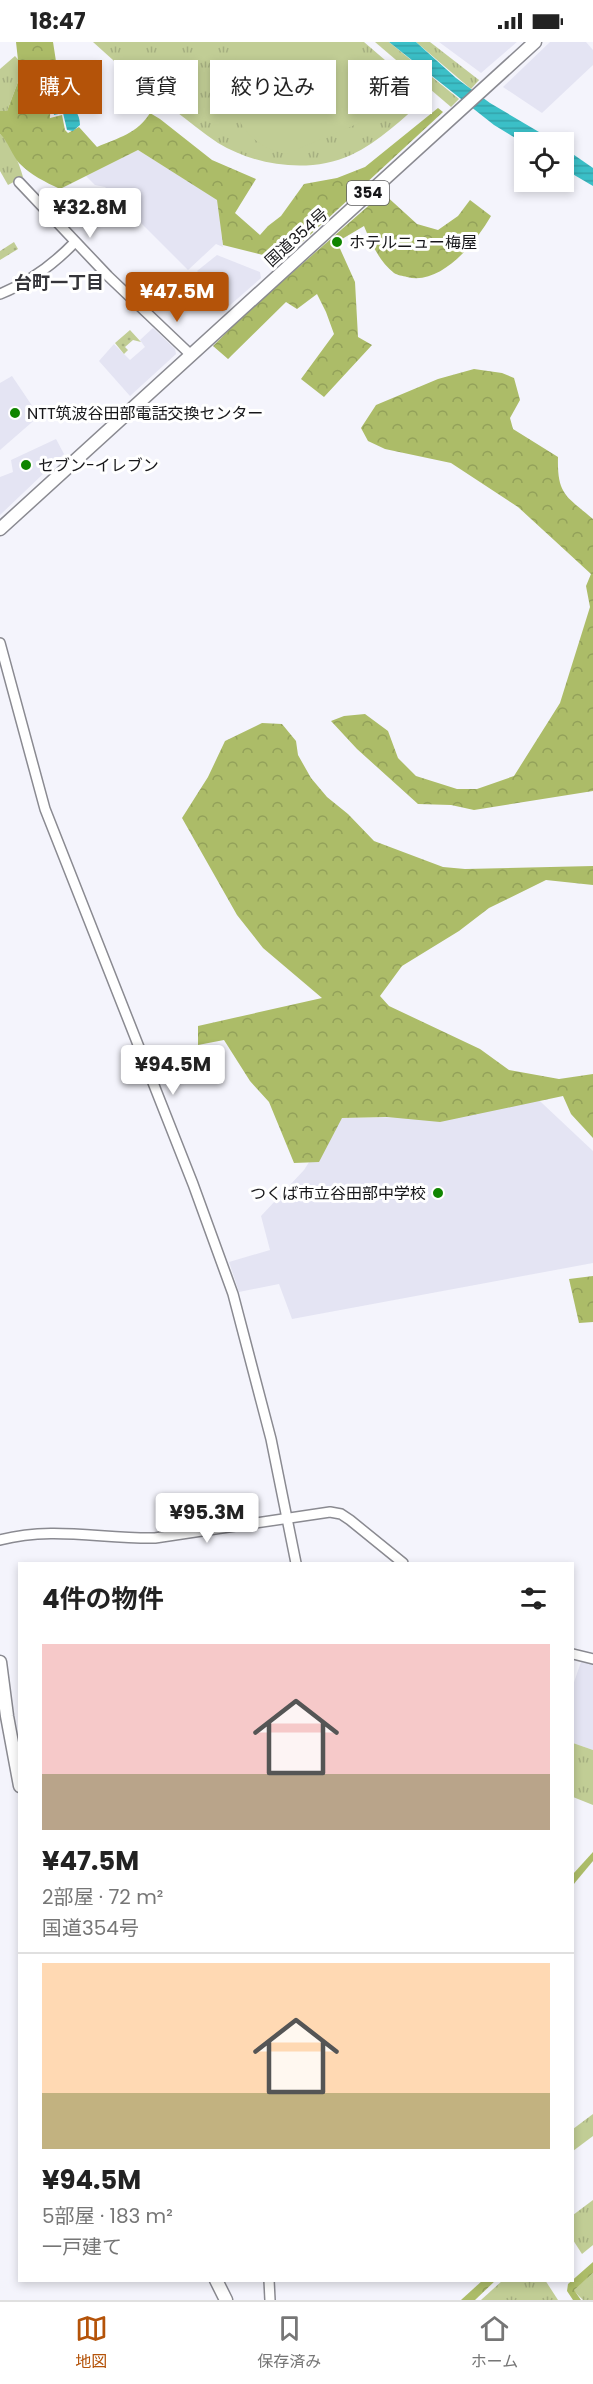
<!DOCTYPE html>
<html lang="ja">
<meta charset="utf-8">
<style>
:root{--surface:#fff;--page:#f6f6f6;--text:#222;--muted:#767676;--line:#e0e0e0;--accent:#b45309}
body{margin:0;font-family:Poppins,"Noto Sans JP",sans-serif;background:var(--page);color:var(--text);height:100vh;display:flex;flex-direction:column;font-size:22px;white-space:nowrap}
*{box-sizing:border-box;margin:0}
p{font-size:20px;color:var(--muted)}
.icon{flex:none;width:33px;height:33px;fill:none;stroke:currentColor;stroke-width:2;stroke-linecap:round;stroke-linejoin:round}
.map{position:relative;flex:1;overflow:hidden}
.details{position:absolute;left:18px;top:1520px;width:556px;height:720px;display:flex;flex-direction:column;background:var(--surface);border-radius:0px;box-shadow:0 3px 9px #0003}
.details>*{flex:none}
.banner{position:absolute;left:18px;top:18px;width:558px;height:54px;display:flex;gap:12px}
.buttons{position:absolute;left:514px;top:90px;display:grid;gap:12px}
.buttons a{display:grid;place-items:center;width:60px;height:60px;border-radius:0px;background:var(--surface);box-shadow:0 3px 9px #0003;font-size:30px}
.price{position:absolute;translate:-50% -51px;padding:0 14px;border-radius:6px;background:#fff;color:#222;font-size:20px;line-height:39px;filter:drop-shadow(0 2px 3px #0008)}
.price::after{content:'';position:absolute;left:50%;top:36px;width:18px;height:14px;margin-left:-9px;background:inherit;clip-path:polygon(0 0,100% 0,50% 100%)}
.price.selected{background:var(--accent);color:#fff}
ul{padding:0;list-style:none}
li{display:grid;align-content:center;gap:12px;height:318px;padding:0 24px}
li+li{border-top:2px solid var(--line)}
li span{display:grid;place-items:center;height:186px;border-radius:0px;color:#555}
li>.icon{margin-inline-start:auto}
span .icon{width:108px;height:108px;fill:#fffc;stroke-width:1}
li b{font-size:26px}
h2{display:flex;justify-content:space-between;align-items:center;height:72px;padding:0 24px;font-size:26px}
.chip{padding:0 21px;border-radius:0px;background:var(--surface);box-shadow:0 3px 9px #0003;font-size:21px;line-height:54px}
.chip.selected{background:var(--accent);color:#fff}
.status{display:flex;justify-content:space-between;align-items:center;height:42px;padding:0 30px;background:var(--surface);direction:ltr}
.status svg{height:16px;fill:currentColor}
.tabs{display:flex;justify-content:space-around;align-items:center;height:84px;border-top:2px solid var(--line);background:var(--surface);font-size:16px;color:var(--muted)}
.tabs a{display:grid;justify-items:center;gap:3px}
.tabs .selected{color:var(--accent)}
.map>svg:first-child{display:block}
.built{fill:#e4e4f3}
.grass{fill:url(#grass-tufts)}
.forest{fill:url(#forest-crowns)}
.garden{fill:url(#garden-dots)}
.pitch{fill:#c1cd95}
.water{fill:url(#water-rules)}
.lines{fill:none;stroke-linecap:round;stroke-linejoin:round}
.tertiary-casing{stroke:#8a8a91;stroke-width:12}
.primary-casing{stroke:#8a8a91;stroke-width:15}
.trunk-casing{stroke:#8a8a91;stroke-width:15}
.tertiary{stroke:#fff;stroke-width:9}
.primary{stroke:#fff;stroke-width:12}
.trunk{stroke:#fff;stroke-width:12}
.poi-dot{fill:#108500;stroke:#fff;stroke-width:2}
.labels{text-anchor:middle;stroke-width:6;stroke-linejoin:round;paint-order:stroke}
.shield{fill:#fff;stroke:#5c5c5e;stroke-width:1.5}
.shield-label{font-size:15px;font-weight:bold;fill:#161619}
.street-label{font-size:16px;fill:#161619;stroke:#fff}
.poi-label{font-size:16px;fill:#161619;stroke:#fff;text-anchor:start}
.neighbourhood-label{font-size:18px;font-weight:bold;fill:#35353a;stroke:#fff}
</style>
<div class="status"><b>18:47</b><svg viewBox="0 0 49 12"><path d="M0 12V9h3v3zM5 12V6h3v6zM10 12V3h3v9zM15 12V0h3v12zM26 1h20v11H26zM47 4h2v5h-2z"/></svg></div>
<div class="map">
<svg width="593" height="2258" viewBox="0 0 593 2258">
<defs>
<pattern id="grass-tufts" width="24" height="20" patternUnits="userSpaceOnUse" patternTransform="scale(1.5)"><rect width="24" height="20" fill="#c1cd95"/><path d="M3 7l-1-3M5 7V3M7 7l1-3M15 17l-1-3M17 17v-4M19 17l1-3" fill="none" stroke="#a5af80"/></pattern>
<pattern id="forest-crowns" width="20" height="18" patternUnits="userSpaceOnUse" patternTransform="scale(1.5)"><rect width="20" height="18" fill="#acbc68"/><path d="M2 6a3 3 0 1 1 6 0M12 15a3 3 0 1 1 6 0" fill="none" stroke="#93a15a"/></pattern>
<pattern id="garden-dots" width="8" height="8" patternUnits="userSpaceOnUse" patternTransform="scale(1.5)"><rect width="8" height="8" fill="#c1cd95"/><path d="M2 2h.1M6 6h.1" fill="none" stroke="#a5af80" stroke-width="1.8" stroke-linecap="round"/></pattern>
<pattern id="water-rules" width="6" height="5" patternUnits="userSpaceOnUse" patternTransform="scale(1.5)"><rect width="6" height="5" fill="#3bbfc7"/><path d="M0 2.5h6" fill="none" stroke="#33a3aa"/></pattern>
</defs>
<rect width="100%" height="100%" fill="#f4f4fc"/>
<g class="built">
<path d="M439,0h78l-36,31z"/>
<path d="M550,0h36l7,8v15l-51,48 -39,-26z"/>
<path d="M138,108l80,50 5,47 -7,-3 -28,26 -83,-83 -10,-2 -9,-9z"/>
<path d="M217,213l43,17 1,6 -32,28 -32,-35z"/>
<path d="M153,286l22,21 1,5 -46,42 -31,-35 15,-17 16,16 15,-13 -5,-7z"/>
<path d="M12,334l27,40 -39,34v-67z"/>
<path d="M56,397l8,15 -64,61v-38l13,-5 -2,-12z"/>
<path d="M526,1046l67,63v112l-301,56 -13,-35 -40,8 -10,-30 41,-12 -9,-34 43,-46 33,-52 69,-1z"/>
<path d="M581,1620l12,2v86l-20,-7v-58z"/>
</g>
<g class="grass">
<path d="M93,0h271l64,55c-25,21 -49,45 -77,58 -41,19 -95,11 -133,-12 -15,-10 -29,-22 -44,-33 -28,-21 -55,-44 -81,-68z"/>
<path d="M375,0h14l70,57 -8,8z"/>
<path d="M416,0h14l49,38 -8,9z"/>
<path d="M15,14l9,10 -17,45h-7v-42z"/>
<path d="M0,92c12,12 18,26 23,43l-15,8 -8,-14z"/>
<path d="M573,1701l20,7v55l-20,-8z"/>
<path d="M593,2072v22l-20,15v-22z"/>
<path d="M593,2158v45l-11,9 -9,-14v-25z"/>
<path d="M593,2231v27h-10l-10,-10z"/>
<path d="M503,2238h42l13,20h-77z"/>
</g>
<g class="forest">
<path d="M16,0h37l7,45 -9,6 -1,25 12,-3 3,15 3,3 11,-6 18,20c21,-9 41,-14 53,-34l10,6 52,41 44,19 -21,34 25,22 8,-9 13,-10 23,-32 33,-6 28,-11 68,-55 5,-4 5,4 -160,148 -60,-15 -6,-45 -79,-50 -78,39c-15,-7 -29,-14 -41,-26 -7,-8 -10,-20 -19,-29v-23h7l17,-45 -6,-6z"/>
<path d="M383,151l34,31 21,6 20,-14 12,-16 21,16c-15,26 -50,70 -84,61 -4,-1 -10,-2 -13,-4 -15,-12 -23,-30 -30,-47l-27,16 18,40 3,55 14,8 -48,52 -23,-18 33,-45 -8,-22 -9,-18 -20,15 -11,-7 -58,57 -15,-13 31,-31z"/>
<path d="M474,327l28,4 12,5 6,22 -10,18 3,11 45,28c-1,38 8,39 35,62v272l-119,19 -23,-5 -33,-1 -61,-55 -26,-28 13,-5 21,-2 23,17 10,27 18,18 41,13h20l37,-13 46,-73 30,-96 -4,-21 5,-12 -73,-67 -67,-44 -66,-14 -17,-8 -7,-13 15,-23 62,-26z"/>
<path d="M262,681l20,1 14,17 2,14 13,23 16,19 21,17 26,27 69,26 22,2 128,-3v19l-47,-5 -57,28 -30,23 -57,35 -22,30 9,10 91,43 29,21 50,9 34,-5v64l-22,-24 -8,-18 -123,26 -53,-5 -45,1 -23,44 -25,1 -25,-61 -19,-21 -26,-41 -26,5v-19l124,-28 -59,-50 -26,-33 -55,-97 26,-41 17,-36z"/>
<path d="M593,1234v46l-14,1 -10,-44z"/>
<path d="M593,1810v9l-20,24v-11z"/>
<path d="M593,2220v11l-19,17 7,10h-8l-6,-9 1,-7z"/>
<path d="M483,2238h13l-21,20h-14z"/>
</g>
<g class="garden">
<path d="M14,200l4,7 -18,11v-9z"/>
<path d="M130,288l11,12 -8,-2 -8,7 3,3 -4,4 -9,-11z"/>
</g>
<path class="pitch" d="M243,0h101l39,47 -7,27 -90,38c-54,-10 -67,-69 -43,-112z"/>
<g class="water">
<path d="M389,0h27l40,36 34,25 66,39h-31v2l-31,-19z"/>
<path d="M55,51c12,8 25,16 25,32l-7,6 -6,-1 -4,-17 -9,2 -3,-18z"/>
<path d="M564,106l29,20v18l-29,-17z"/>
</g>
<g class="lines">
<g class="tertiary-casing">
<g id="tertiary">
<path d="M19,140l89,94 83,79"/>
<path d="M0,252c30,-12 53,-29 75,-52"/>
<path d="M0,601l45,166 148,375 40,110 38,145 25,124"/>
<path d="M0,1498c53,-14 101,-1 155,-2l175,-26 11,2 9,6 53,43"/>
<path d="M573,1612l20,5"/>
<path d="M269,2238l1,20"/>
</g>
</g>
<g class="primary-casing">
<g id="primary">
<path d="M0,1620l7,54 13,70"/>
<path d="M216,2238l10,20"/>
</g>
</g>
<g class="trunk-casing">
<path id="trunk" d="M0,487l535,-487"/>
</g>
<use href="#tertiary" class="tertiary"/>
<use href="#primary" class="primary"/>
<use href="#trunk" class="trunk"/>
</g>
<g class="poi-dot">
<circle cx="337" cy="200" r="6"/>
<circle cx="15" cy="371" r="6"/>
<circle cx="26" cy="423" r="6"/>
<circle cx="438" cy="1151" r="6"/>
</g>
<g class="labels">
<rect class="shield" x="347" y="139" width="42" height="24" rx="4.5"/>
<g class="shield-label">
<text x="368" y="156">354</text>
</g>
<g class="street-label">
<text transform="translate(296 195) rotate(-42)" y="6">国道354号</text>
</g>
<g class="poi-label">
<text x="349" y="206">ホテルニュー梅屋</text>
<text x="27" y="377">NTT筑波谷田部電話交換センター</text>
<text x="38" y="429">セブン-イレブン</text>
<text x="426" y="1157" text-anchor="end">つくば市立谷田部中学校</text>
</g>
<g class="neighbourhood-label">
<text x="59" y="247">台町一丁目</text>
</g>
</g>
</svg>
<div class="buttons">
<a><svg class="icon" aria-label="locate" viewBox="0 0 24 24"><circle cx="12" cy="12" r="6"/><path d="M12 2v4M12 18v4M2 12h4M18 12h4"/></svg></a>
</div>
<b class="price" style="left:90px;top:197px">¥32.8M</b>
<b class="price selected" style="left:177px;top:281px">¥47.5M</b>
<b class="price" style="left:173px;top:1054px">¥94.5M</b>
<b class="price" style="left:207px;top:1502px">¥95.3M</b>
<div class="banner">
<a class="chip selected">購入</a>
<a class="chip">賃貸</a>
<a class="chip">絞り込み</a>
<a class="chip">新着</a>
</div>
<section class="details">
<h2>4件の物件<svg class="icon" aria-label="filters" viewBox="0 0 24 24"><path d="M4 7h16M4 17h16"/><circle cx="9" cy="7" r="2"/><circle cx="15" cy="17" r="2"/></svg></h2>
<ul>
<li><span style="background:linear-gradient(#f6c9c9 70%,#b9a48a 0)"><svg class="icon" aria-label="home" viewBox="0 0 24 24"><path d="M3 11l9-7 9 7M6 9v11h12V9"/></svg></span><div><b>¥47.5M</b><p>2部屋 · 72 m²</p><p>国道354号</p></div></li>
<li><span style="background:linear-gradient(#ffd9b3 70%,#c2b280 0)"><svg class="icon" aria-label="home" viewBox="0 0 24 24"><path d="M3 11l9-7 9 7M6 9v11h12V9"/></svg></span><div><b>¥94.5M</b><p>5部屋 · 183 m²</p><p>一戸建て</p></div></li>
</ul>
</section>
</div>
<nav class="tabs">
<a class="selected"><svg class="icon" aria-label="map" viewBox="0 0 24 24"><path d="M3 6l6-2 6 2 6-2v14l-6 2-6-2-6 2zM9 4v14M15 6v14"/></svg>地図</a>
<a><svg class="icon" aria-label="saved" viewBox="0 0 24 24"><path d="M7 4h10v16l-5-4-5 4z"/></svg>保存済み</a>
<a><svg class="icon" aria-label="home" viewBox="0 0 24 24"><path d="M3 11l9-7 9 7M6 9v11h12V9"/></svg>ホーム</a>
</nav>
